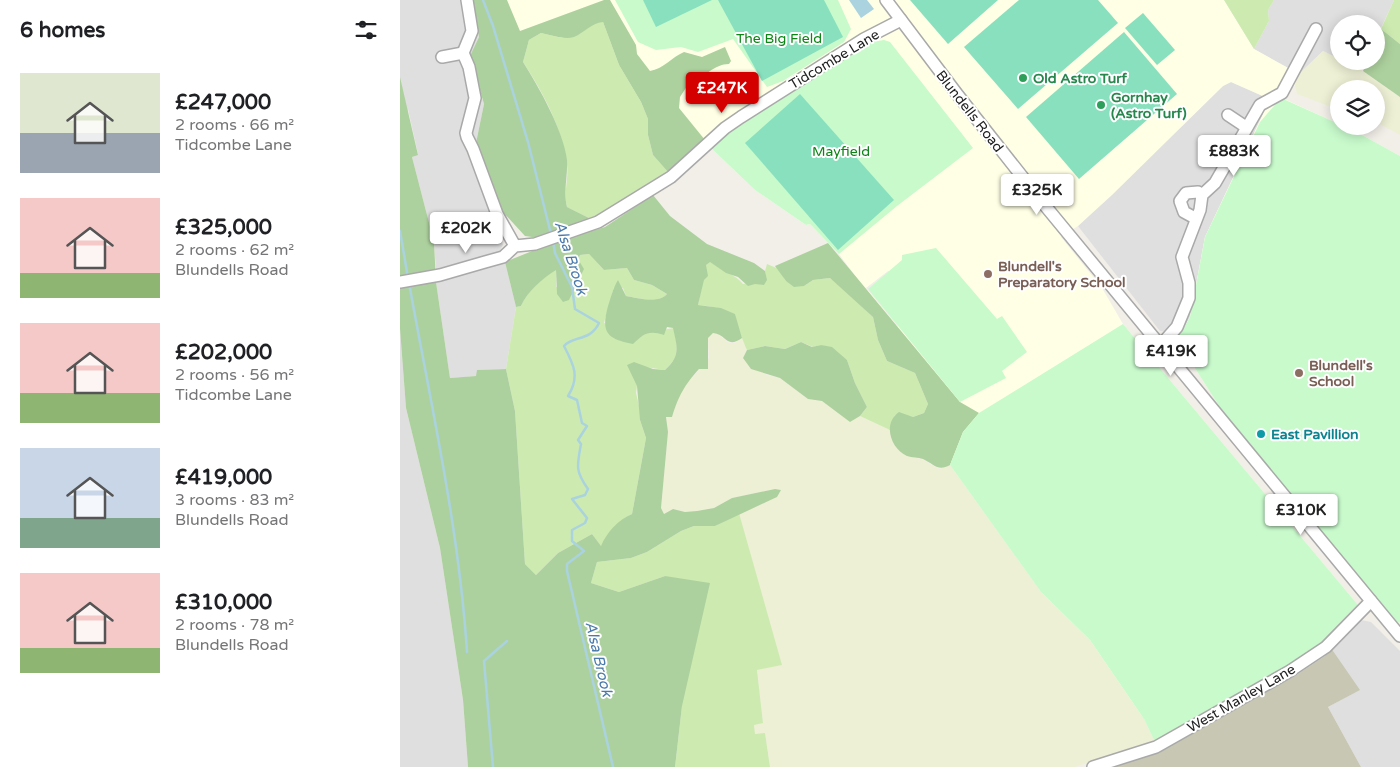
<!DOCTYPE html>
<meta charset="utf-8">
<style>
:root{--surface:#fff;--page:#f2f2f2;--text:#202124;--muted:#757577;--accent:#d40000}
body{margin:0;font-family:"Varela Round",sans-serif;background:var(--page);color:var(--text);height:100vh;display:flex;flex-direction:column;font-size:19px;white-space:nowrap}
*{box-sizing:border-box;margin:0}
p{font-size:16px;color:var(--muted)}
.icon{flex:none;width:28px;height:28px;fill:none;stroke:currentColor;stroke-width:2;stroke-linecap:round;stroke-linejoin:round}
.map{position:relative;flex:1;overflow:hidden}
.drawer{display:flex;flex-direction:column;background:var(--surface);width:400px}
.drawer>*{flex:none}
.controls{position:absolute;left:930px;top:15px;display:grid;gap:10px}
.controls a{display:grid;place-items:center;width:55px;height:55px;border-radius:50%;background:var(--surface);box-shadow:0 2px 12px #0003;font-size:25px}
.price{position:absolute;translate:-50% -42px;padding:0 11px;border-radius:5px;background:#fff;color:#222;font-size:16px;line-height:32px;filter:drop-shadow(0 1px 2px #0008)}
.price::after{content:'';position:absolute;left:50%;top:30px;width:15px;height:11px;margin-left:-8px;background:inherit;clip-path:polygon(0 0,100% 0,50% 100%)}
.price.on{background:var(--accent);color:#fff}
ul{padding:0;list-style:none}
li{display:flex;align-items:center;gap:15px;height:125px;padding:0 20px}
li span{display:grid;place-items:center;flex:none;width:140px;height:100px;border-radius:0px;color:#555}
li>.icon{margin-inline-start:auto}
span .icon{width:60px;height:60px;fill:#fffc;stroke-width:1}
li b{font-size:21px}
h2{display:flex;justify-content:space-between;align-items:center;height:60px;padding:0 20px;font-size:21px}
main{display:flex;flex:1;min-height:0}
.map>svg:first-child{display:block}
.residential{fill:#e0dfdf}
.education{fill:#ffffe5;fill-rule:evenodd}
.construction{fill:#c7c7b4}
.farmland{fill:#eef0d5}
.grass{fill:#cdebb0}
.forest{fill:#add19e}
.park{fill:#c8facc}
.pitch{fill:#88e0be}
.water{fill:#aad3df}
.lines{fill:none;stroke-linecap:round;stroke-linejoin:round}
.stream{stroke:#aad3df;stroke-width:2.5}
.minor-casing{stroke:#a9a9a9;stroke-width:14}
.minor{stroke:#fff;stroke-width:11}
.leisure-dot{fill:#2e9e5b;stroke:#fff;stroke-width:2}
.education-dot{fill:#8d6e63;stroke:#fff;stroke-width:2}
.culture-dot{fill:#0f9aa8;stroke:#fff;stroke-width:2}
.labels{text-anchor:middle;stroke-width:4;stroke-linejoin:round;paint-order:stroke}
.park-label{font-size:14px;fill:#0c8416;stroke:#fff}
.street-label{font-size:14px;fill:#222;stroke:#fff}
.leisure-label{font-size:14px;font-weight:bold;fill:#27864d;stroke:#fff;text-anchor:start}
.education-label{font-size:14px;font-weight:bold;fill:#785e54;stroke:#fff;text-anchor:start}
.culture-label{font-size:14px;font-weight:bold;fill:#0d838f;stroke:#fff;text-anchor:start}
.water-label{font-size:15px;font-style:italic;fill:#4a7aab;stroke:#fff}
</style>
<main>
<section class="drawer">
<h2>6 homes<svg class="icon" aria-label="filters" viewBox="0 0 24 24"><path d="M4 7h16M4 17h16"/><circle cx="9" cy="7" r="2"/><circle cx="15" cy="17" r="2"/></svg></h2>
<ul>
<li><span style="background:linear-gradient(#dfe7d0 60%,#9aa5b1 0)"><svg class="icon" aria-label="home" viewBox="0 0 24 24"><path d="M3 11l9-7 9 7M6 9v11h12V9"/></svg></span><div><b>£247,000</b><p>2 rooms · 66 m²</p><p>Tidcombe Lane</p></div></li>
<li><span style="background:linear-gradient(#f6c9c9 75%,#8fb573 0)"><svg class="icon" aria-label="home" viewBox="0 0 24 24"><path d="M3 11l9-7 9 7M6 9v11h12V9"/></svg></span><div><b>£325,000</b><p>2 rooms · 62 m²</p><p>Blundells Road</p></div></li>
<li><span style="background:linear-gradient(#f6c9c9 70%,#8fb573 0)"><svg class="icon" aria-label="home" viewBox="0 0 24 24"><path d="M3 11l9-7 9 7M6 9v11h12V9"/></svg></span><div><b>£202,000</b><p>2 rooms · 56 m²</p><p>Tidcombe Lane</p></div></li>
<li><span style="background:linear-gradient(#c9d6e8 70%,#7fa58c 0)"><svg class="icon" aria-label="home" viewBox="0 0 24 24"><path d="M3 11l9-7 9 7M6 9v11h12V9"/></svg></span><div><b>£419,000</b><p>3 rooms · 83 m²</p><p>Blundells Road</p></div></li>
<li><span style="background:linear-gradient(#f6c9c9 75%,#8fb573 0)"><svg class="icon" aria-label="home" viewBox="0 0 24 24"><path d="M3 11l9-7 9 7M6 9v11h12V9"/></svg></span><div><b>£310,000</b><p>2 rooms · 78 m²</p><p>Blundells Road</p></div></li>
</ul>
</section>
<div class="map">
<svg width="1000" height="767" viewBox="0 0 1000 767">
<rect width="100%" height="100%" fill="#f2efe9"/>
<g class="residential">
<path d="M0,0h72l7,37 -9,20 14,47 -8,39 2,35 25,67 -5,8 -62,17 -2,-28 -22,-85 6,-3 -10,-45 -8,33z"/>
<path d="M874,0h120l-18,39v-15h-37v35l-16,-8 -24,23 -45,-25 15,-28 -1,-11z"/>
<path d="M831,82l34,15 -2,17 -58,123 -15,80 -13,23 -9,-8 -8,-1 -82,-105 145,-140z"/>
<path d="M105,262l11,45 -10,62 -29,1v6l-27,2 -14,-96z"/>
<path d="M0,329l6,79 34,140 23,152 5,67h-68z"/>
<path d="M961,620l10,2 29,29v116h-39l-33,-60 31,-17 -28,-42 23,-26z"/>
</g>
<path class="education" d="M102,0h722l30,49 45,25 -4,11 -13,13 57,26v2l23,9 38,21v466l-3,1 -176,-214 -44,-69 13,-23 15,-80 58,-123 2,-17 -34,-15 -8,4 -111,109 -34,31 -17,11 41,51 21,36 235,281 -204,135 -10,-21 -103,-127 -91,-127 5,-55 -116,-156 -29,-30 -4,1 -51,-35 -45,-43 -198,-113zM488,271h1l9,56 -32,-39z"/>
<path class="construction" d="M931,648l29,42 -32,17 33,60h-248l45,-15 140,-78 27,-18z"/>
<g class="farmland">
<path d="M923,51l16,8v2h5l19,10 37,26v38l-24,-13v-33h-37v21l-42,-16 -2,-9 4,-11z"/>
<path d="M313,333l5,1 11,9h6l7,-5 5,12 -4,9 24,16 13,3 28,21 14,2 28,20 10,-5 30,14 1,9 17,17 14,3 17,10 11,-4 91,127 49,48 54,79 10,21 -79,27h-305l-5,-34 -10,1 -1,-10 9,-2 -6,-53 24,-5 -42,-151 16,-7 20,-17 -43,9 -18,10 -17,3 -12,1 -12,-3 -9,5 -3,-6 7,-76 -2,-15 6,-1 7,-23 30,-35 -1,-20z"/>
</g>
<g class="grass">
<path d="M824,0h50l-6,10 1,11 -15,28z"/>
<path d="M994,0h6v44l-19,-15z"/>
<path d="M198,22h5l16,43 22,37 7,17v16l5,20 15,17 -77,47 -24,-12c-4,-14 2,-28 0,-43 -5,-36 -24,-72 -44,-102l6,-22 12,-7 21,5z"/>
<path d="M189,254l15,16 23,-2 7,12 18,5 15,9c-8,10 -29,4 -41,2l-3,-8 -9,-1 -10,36 40,10 30,-5c3,19 7,27 -9,42l-20,-3 -8,19 -1,7 4,17v10l6,18 -14,76c-15,7 -22,19 -31,33l-9,-13 -34,19 -22,22 -11,-11 -10,-153 -9,-42 10,-62 5,-1c6,-15 22,-28 35,-37v18l22,-5 4,-5 -4,-19 2,-3z"/>
<path d="M309,261c11,8 27,14 34,23l23,-4 -1,-9 2,-7 12,5 7,12 18,5 9,-6 17,-2 17,13 26,26 5,23 9,21 28,12 13,31 -4,9 -11,4 -18,-2 -5,15 -30,-14 7,-9 -12,-24 -8,-23 -26,-15 -8,2 -12,-5 -16,7 -20,-3 -18,4c-14,-33 -9,-41 -49,-45l8,-40z"/>
<path d="M339,513l43,152 -25,5 6,53 -9,2 1,9 10,-1 5,34h-95l7,-61 -17,-130 -46,16 -28,-9 6,-21 34,-4 16,-6 34,-21 13,-5h21z"/>
</g>
<g class="forest">
<path d="M72,0h35l13,31 84,-31h6l26,45 1,9 13,17c13,-2 22,-14 34,-19l18,5 23,-10 6,14 -2,3c-15,0 -24,14 -38,16l-11,17 -1,11 26,32 -37,32 -15,-17 -5,-20v-16l-7,-17 -22,-37 -16,-43c-12,1 -19,11 -29,15 -10,3 -23,-2 -33,-4l-12,7 -6,22c16,25 41,70 44,98 1,16 -4,32 0,47l24,12 -52,19 -14,-2 -24,-26 -25,-67 8,-39 -14,-48 9,-19z"/>
<path d="M981,29l19,15v53l-37,-26 4,-10h9v-22z"/>
<path d="M0,77l18,78 -6,2 22,85 2,40 14,96 26,-2 1,-6 29,-1 9,42 10,153 11,11 22,-22 34,-19 9,12c6,-14 17,-26 31,-32l14,-76 -6,-18 -3,-34 -10,-21 7,-3 19,7 12,1c16,-15 12,-23 8,-42l-6,-1 -3,8c-15,-5 -20,-2 -31,9 -27,-5 -32,-12 -25,-38 3,-9 5,-18 10,-26l8,16c12,2 32,8 41,-2l-15,-9 -18,-5 -7,-12 -23,2 -15,-16 -9,1 -2,4 6,10 -15,31 -6,2 -6,-8 -1,-24c-13,8 -29,22 -35,36l-5,1 -11,-45 52,-21 48,-14 48,-32 17,21 37,28 47,19 11,8 2,9 -3,5 -9,-1 -7,2 -10,-9 -12,-4 -16,-11 -4,3 2,11 -4,4 -6,25 23,3 14,6 7,24c-16,11 -14,-3 -29,-5l-5,5v31h-9c-15,17 -20,26 -27,48h-6l2,15 -7,76 3,6 9,-5 12,3 12,-1 17,-3 18,-10 43,-9 6,1 -4,7 -62,29h-21l-13,5 -34,21 -16,6 -34,4 -6,21 28,9 46,-16 45,7 -28,123 -7,61h-207l-5,-67 -23,-152 -34,-140 -6,-79z"/>
<path d="M428,243l132,159 19,11 -16,19 -13,33c-12,7 -16,-1 -27,-6 -5,-2 -11,-1 -16,-3 -16,-7 -25,-32 -8,-44l14,5 11,-4 4,-9 -13,-31 -28,-12 -9,-21 -5,-23 -43,-39 -17,2 -9,6 -10,1 -8,-6 -11,-15z"/>
<path d="M401,342l11,5 9,-2 11,2 15,13 8,23 12,24 -7,9 -10,6 -28,-21 -14,-2 -28,-21 -29,-9 -8,-11 4,-8 18,-4 20,3z"/>
</g>
<g class="park">
<path d="M215,0h223l13,29 -7,13 -61,39 -16,6 -34,-48 -35,13 -17,-5 -25,3 -18,-8z"/>
<path d="M484,40l6,2 83,106 -76,58 -58,48 -29,-30 -4,1 -51,-35 -45,-43 18,-17 138,-87z"/>
<path d="M881,98l58,26v2l23,9 38,21v466l-3,1 -176,-214 -44,-69 13,-23 15,-80 55,-115z"/>
<path d="M536,248l61,71 5,-3 25,36 -25,19 4,7 -46,24 -92,-113 34,-29v-5z"/>
<path d="M723,324l235,281 -47,49 -142,80 -15,6 -10,-21 -54,-79 -49,-48 -91,-127 13,-33 16,-19z"/>
</g>
<g class="pitch">
<path d="M243,0h69l-56,27z"/>
<path d="M318,0h106l19,37 -81,44z"/>
<path d="M510,0h88l-50,44z"/>
<path d="M619,0h79l20,23 -100,86 -54,-62z"/>
<path d="M743,13l32,37 -18,15 -32,-37z"/>
<path d="M724,32l53,62 -98,85 -53,-62z"/>
<path d="M400,94l94,106 -56,50 -93,-107z"/>
</g>
<path class="water" d="M449,0h18l7,9 -13,9z"/>
<g class="lines">
<g class="stream">
<path d="M83,0l10,26 35,116 23,92"/>
<path d="M0,231l8,47"/>
<path d="M153,241l2,12 17,34 3,22 24,14c-9,19 -26,12 -35,23 10,19 16,31 4,50l9,4 5,23 5,3 -9,14 3,4c-4,22 -6,27 7,45l-3,6 -13,4 15,19 -2,5 -13,7v11l12,10 -17,13v7l46,196"/>
<path d="M9,283c22,122 50,245 58,369"/>
<path d="M93,767l-9,-106 23,-20"/>
</g>
<g class="minor-casing">
<g id="minor">
<path d="M67,0l5,31 -9,22 6,14 6,31 -9,35 1,4 6,12 24,65 18,32"/>
<path d="M486,0l71,94 90,114 353,428"/>
<path d="M42,57l21,-4"/>
<path d="M828,115l18,12"/>
<path d="M795,218l-11,-6 -4,-11 6,-8 12,-1 4,3"/>
<path d="M0,282l40,-7 45,-13 18,-5 12,-11 20,-2 63,-22 73,-45 54,-49 16,-11 123,-78 37,-19"/>
<path d="M761,345l16,-18 12,-29v-15l-7,-26 18,-47 2,-15 13,-12 45,-78 22,-12 34,-64"/>
<path d="M693,767l63,-20 134,-76 36,-24 45,-46"/>
</g>
</g>
<use href="#minor" class="minor"/>
</g>
<g class="leisure-dot">
<circle cx="623" cy="78" r="5"/>
<circle cx="701" cy="105" r="5"/>
</g>
<g class="education-dot">
<circle cx="588" cy="274" r="5"/>
<circle cx="899" cy="373" r="5"/>
</g>
<circle class="culture-dot" cx="861" cy="434" r="5"/>
<g class="labels">
<g class="park-label">
<text x="379" y="43">The Big Field</text>
<text x="441" y="156">Mayfield</text>
</g>
<g class="street-label">
<text transform="translate(434 59) rotate(-31)" y="5">Tidcombe Lane</text>
<text transform="translate(570 111) rotate(52)" y="5">Blundells Road</text>
<text transform="translate(841 698) rotate(-30)" y="5">West Manley Lane</text>
</g>
<g class="leisure-label">
<text x="633" y="83">Old Astro Turf</text>
<text x="711" y="102">Gornhay<tspan x="711" dy="16">(Astro Turf)</tspan></text>
</g>
<g class="education-label">
<text x="598" y="271">Blundell's<tspan x="598" dy="16">Preparatory School</tspan></text>
<text x="909" y="370">Blundell's<tspan x="909" dy="16">School</tspan></text>
</g>
<g class="culture-label">
<text x="871" y="439">East Pavillion</text>
</g>
<g class="water-label">
<text transform="translate(171 258) rotate(72)" y="5">Alsa Brook</text>
<text transform="translate(199 659) rotate(77)" y="5">Alsa Brook</text>
</g>
</g>
</svg>
<div class="controls">
<a><svg class="icon" aria-label="locate" viewBox="0 0 24 24"><circle cx="12" cy="12" r="6"/><path d="M12 2v4M12 18v4M2 12h4M18 12h4"/></svg></a>
<a><svg class="icon" aria-label="layers" viewBox="0 0 24 24"><path d="M12 4l9 5-9 5-9-5zM3 14l9 5 9-5"/></svg></a>
</div>
<b class="price on" style="left:322px;top:114px">£247K</b>
<b class="price" style="left:834px;top:177px">£883K</b>
<b class="price" style="left:637px;top:216px">£325K</b>
<b class="price" style="left:66px;top:254px">£202K</b>
<b class="price" style="left:771px;top:377px">£419K</b>
<b class="price" style="left:901px;top:536px">£310K</b>
</div>
</main>
